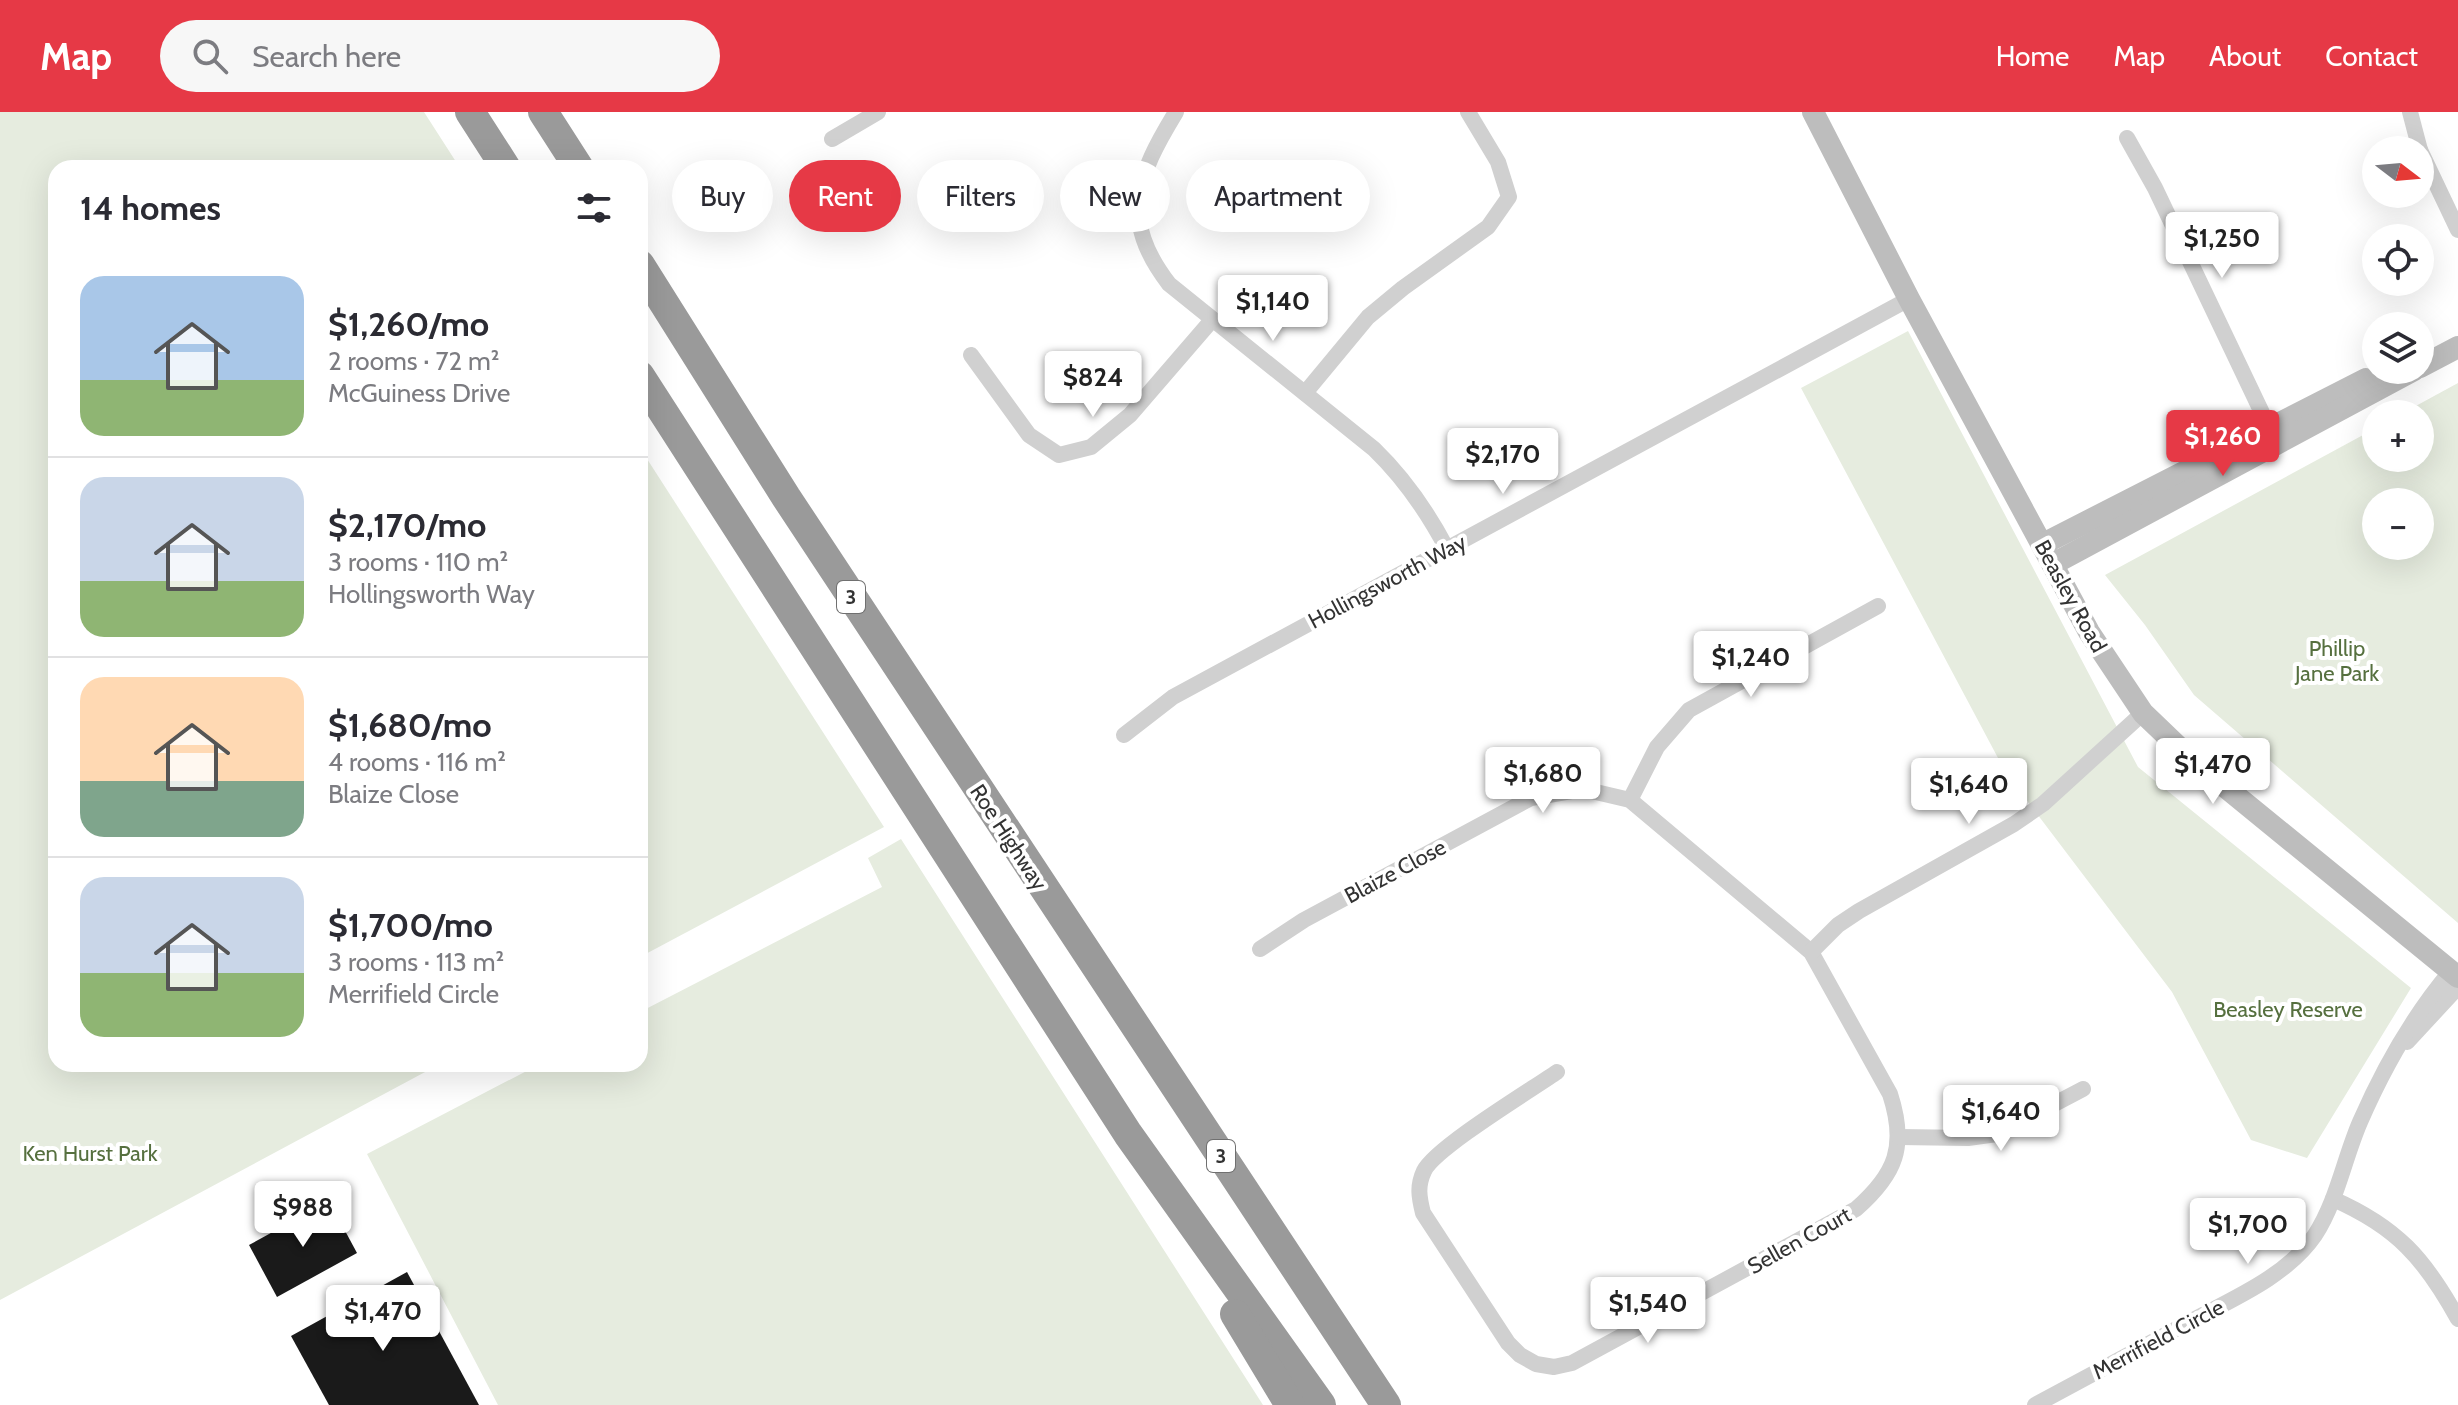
<!DOCTYPE html>
<meta charset="utf-8">
<style>
:root{--surface:#fff;--page:#f7f7f7;--text:#2b2b33;--muted:#7c7c81;--line:#e1e1e2;--accent:#e63946}
body{margin:0;font-family:Cabin,sans-serif;background:var(--page);color:var(--text);height:100vh;display:flex;flex-direction:column;font-size:30px;white-space:nowrap}
*{box-sizing:border-box;margin:0}
p{font-size:26px;color:var(--muted)}
.icon{flex:none;width:44px;height:44px;fill:none;stroke:currentColor;stroke-width:2;stroke-linecap:round;stroke-linejoin:round}
.map{position:relative;flex:1;overflow:hidden}
.side{position:absolute;left:48px;top:48px;width:600px;height:912px;display:flex;flex-direction:column;background:var(--surface);border-radius:24px;box-shadow:0 8px 32px #0002}
.side>*{flex:none}
.guide{position:absolute;left:672px;top:48px;width:760px;height:72px;display:flex;gap:16px}
.needle{width:52px;rotate:106deg}
.controls{position:absolute;left:2362px;top:24px;display:grid;gap:16px}
.controls a{display:grid;place-items:center;width:72px;height:72px;border-radius:50%;background:var(--surface);box-shadow:0 8px 32px #0002;font-size:40px}
.price{position:absolute;translate:-50% -68px;padding:0 18px;border-radius:8px;background:#fff;color:#222;font-size:26px;line-height:52px;filter:drop-shadow(0 2px 4px #0008)}
.price::after{content:'';position:absolute;left:50%;top:48px;width:24px;height:18px;margin-left:-12px;background:inherit;clip-path:polygon(0 0,100% 0,50% 100%)}
.price.on{background:var(--accent);color:#fff}
ul{padding:0;list-style:none}
li{display:flex;align-items:center;gap:24px;height:200px;padding:0 32px}
li+li{border-top:2px solid var(--line)}
li span{display:grid;place-items:center;flex:none;width:224px;height:160px;border-radius:24px;color:#555}
li>.icon{margin-inline-start:auto}
span .icon{width:96px;height:96px;fill:#fffc;stroke-width:1}
li b{font-size:34px}
h2{display:flex;justify-content:space-between;align-items:center;height:96px;padding:0 32px;font-size:34px}
.pill{padding:0 28px;border-radius:36px;background:var(--surface);box-shadow:0 8px 32px #0002;font-size:28px;line-height:72px}
.pill.on{background:var(--accent);color:#fff}
header{display:flex;align-items:center;gap:48px;box-sizing:border-box;height:112px;padding:0 40px;background:var(--accent);color:#fff}
header strong{font-size:38px}
nav{display:flex;gap:44px;margin-inline-start:auto;font-size:28px}
.search{width:560px;height:72px;background:var(--page);display:flex;align-items:center;gap:20px;box-sizing:border-box;padding:0 28px;border-radius:44px;color:var(--muted);font-size:30px}
.map>svg:first-child{display:block}
.green{fill:#e6ecdf;fill-rule:evenodd}
.building{fill:#1a1a1a}
.lines{fill:none;stroke-linecap:round;stroke-linejoin:round}
.street{stroke:#d0d0d0;stroke-width:16}
.secondary{stroke:#bdbdbd;stroke-width:22}
.highway{stroke:#9a9a9a;stroke-width:30}
.labels{text-anchor:middle;stroke-width:8;stroke-linejoin:round;paint-order:stroke}
.shield{fill:#fff;stroke:#707070;stroke-width:2}
.shield-label{font-size:20px;font-weight:bold;fill:#333}
.street-label{font-size:22px;fill:#333;stroke:#fff}
.park-label{font-size:22px;fill:#56703f;stroke:#fff}
</style>
<header>
<strong>Map</strong>
<div class="search"><svg class="icon" aria-label="search" viewBox="0 0 24 24"><circle cx="10" cy="10" r="6"/><path d="M15 15l6 6"/></svg>Search here</div>
<nav><a>Home</a><a>Map</a><a>About</a><a>Contact</a></nav>
</header>
<div class="map">
<svg width="2458" height="1293" viewBox="0 0 2458 1293">
<rect width="100%" height="100%" fill="#fff"/>
<g class="green">
<path d="M0,0h424l36,56h-404v896h384l-440,236z"/>
<path d="M1908,219l230,436 273,221 -104,170 -56,-18 -79,-148 -166,-219 -205,-385z"/>
<path d="M2458,271v540l-264,-228 -49,-70 -40,-50 271,-147v30h44v-44h-19zM2376,390h44v44h-44z"/>
<path d="M640,336l244,379 -244,130z"/>
<path d="M901,727l362,566h-765l-131,-251 173,-90h100v-52l242,-125 -14,-29z"/>
</g>
<g class="building">
<path d="M329,1089l28,52 -80,44 -28,-52z"/>
<path d="M407,1160l72,133h-150l-38,-69z"/>
</g>
<g class="lines">
<g class="street">
<path d="M1176,0c-39,64 -57,107 -7,172l205,165c31,30 53,62 73,100"/>
<path d="M2410,0l10,38"/>
<path d="M2127,26l28,50 119,250"/>
<path d="M832,27l46,-27"/>
<path d="M2420,38l38,80"/>
<path d="M971,243l58,80 30,20 32,-8 39,-32 82,-95"/>
<path d="M1305,281l63,-76 35,-29 85,-61 21,-30 -11,-35 -30,-50"/>
<path d="M1124,623l49,-38 736,-398"/>
<path d="M1630,688l27,-53 32,-37 189,-104"/>
<path d="M1260,837l44,-29 227,-122 52,-9 47,11 181,152 79,142c17,52 6,80 -34,115l-284,154 -18,4 -18,-3 -16,-9 -12,-12 -85,-130c-4,-16 -6,-27 1,-42 11,-23 107,-81 133,-99"/>
<path d="M1811,840l27,-27 21,-14 155,-87 29,-20 100,-91"/>
<path d="M2407,930l51,-55"/>
<path d="M1899,1025l69,1 29,-4 86,-45"/>
<path d="M2333,1087c64,28 92,60 125,120"/>
<path d="M2035,1293c48,-26 97,-52 145,-78 45,-25 105,-48 135,-92 22,-34 29,-76 45,-113 24,-55 52,-105 91,-151"/>
</g>
<g class="secondary">
<path d="M1813,0l96,187 180,333 54,81 48,46 267,218"/>
<path d="M2420,255l38,-20"/>
<path d="M2043,432l323,-165"/>
<path d="M2053,452l361,-194"/>
</g>
<g class="highway">
<path d="M470,0l36,56"/>
<path d="M543,0l36,56"/>
<path d="M640,153l146,232 600,908"/>
<path d="M640,264l488,758 193,271"/>
<path d="M1235,1202l55,91"/>
</g>
</g>
<g class="labels">
<g class="shield">
<rect x="837" y="469" width="28" height="32" rx="6"/>
<rect x="1207" y="1028" width="28" height="32" rx="6"/>
</g>
<g class="shield-label">
<text x="851" y="492">3</text>
<text x="1221" y="1051">3</text>
</g>
<g class="street-label">
<text transform="translate(1387 469) rotate(-28)" y="8">Hollingsworth Way</text>
<text transform="translate(2071 484) rotate(61)" y="8">Beasley Road</text>
<text transform="translate(1009 725) rotate(57)" y="8">Roe Highway</text>
<text transform="translate(1395 759) rotate(-28)" y="8">Blaize Close</text>
<text transform="translate(1799 1128) rotate(-29)" y="8">Sellen Court</text>
<text transform="translate(2158 1227) rotate(-28)" y="8">Merrifield Circle</text>
</g>
<g class="park-label">
<text x="2337" y="544">Phillip<tspan x="2337" dy="25">Jane Park</tspan></text>
<text x="2288" y="905">Beasley Reserve</text>
<text x="90" y="1049">Ken Hurst Park</text>
</g>
</g>
</svg>
<div class="controls">
<a><svg class="needle" viewBox="-14 -14 28 28"><path d="M0-13l5 13h-10z" fill="#e53935"/><path d="M0 13l5-13h-10z" fill="#7c7c81"/></svg></a>
<a><svg class="icon" aria-label="locate" viewBox="0 0 24 24"><circle cx="12" cy="12" r="6"/><path d="M12 2v4M12 18v4M2 12h4M18 12h4"/></svg></a>
<a><svg class="icon" aria-label="layers" viewBox="0 0 24 24"><path d="M12 4l9 5-9 5-9-5zM3 14l9 5 9-5"/></svg></a>
<a>+</a>
<a>−</a>
</div>
<b class="price" style="left:2222px;top:168px">$1,250</b>
<b class="price" style="left:1273px;top:231px">$1,140</b>
<b class="price" style="left:1093px;top:307px">$824</b>
<b class="price on" style="left:2223px;top:366px">$1,260</b>
<b class="price" style="left:1503px;top:384px">$2,170</b>
<b class="price" style="left:1751px;top:587px">$1,240</b>
<b class="price" style="left:2213px;top:694px">$1,470</b>
<b class="price" style="left:1543px;top:703px">$1,680</b>
<b class="price" style="left:1969px;top:714px">$1,640</b>
<b class="price" style="left:2001px;top:1041px">$1,640</b>
<b class="price" style="left:303px;top:1137px">$988</b>
<b class="price" style="left:2248px;top:1154px">$1,700</b>
<b class="price" style="left:1648px;top:1233px">$1,540</b>
<b class="price" style="left:383px;top:1241px">$1,470</b>
<div class="guide">
<a class="pill">Buy</a>
<a class="pill on">Rent</a>
<a class="pill">Filters</a>
<a class="pill">New</a>
<a class="pill">Apartment</a>
</div>
<section class="side">
<h2>14 homes<svg class="icon" aria-label="filters" viewBox="0 0 24 24"><path d="M4 7h16M4 17h16"/><circle cx="9" cy="7" r="2"/><circle cx="15" cy="17" r="2"/></svg></h2>
<ul>
<li><span style="background:linear-gradient(#a9c7e8 65%,#8fb573 0)"><svg class="icon" aria-label="home" viewBox="0 0 24 24"><path d="M3 11l9-7 9 7M6 9v11h12V9"/></svg></span><div><b>$1,260/mo</b><p>2 rooms · 72 m²</p><p>McGuiness Drive</p></div></li>
<li><span style="background:linear-gradient(#c9d6e8 65%,#8fb573 0)"><svg class="icon" aria-label="home" viewBox="0 0 24 24"><path d="M3 11l9-7 9 7M6 9v11h12V9"/></svg></span><div><b>$2,170/mo</b><p>3 rooms · 110 m²</p><p>Hollingsworth Way</p></div></li>
<li><span style="background:linear-gradient(#ffd9b3 65%,#7fa58c 0)"><svg class="icon" aria-label="home" viewBox="0 0 24 24"><path d="M3 11l9-7 9 7M6 9v11h12V9"/></svg></span><div><b>$1,680/mo</b><p>4 rooms · 116 m²</p><p>Blaize Close</p></div></li>
<li><span style="background:linear-gradient(#c9d6e8 60%,#8fb573 0)"><svg class="icon" aria-label="home" viewBox="0 0 24 24"><path d="M3 11l9-7 9 7M6 9v11h12V9"/></svg></span><div><b>$1,700/mo</b><p>3 rooms · 113 m²</p><p>Merrifield Circle</p></div></li>
</ul>
</section>
</div>
